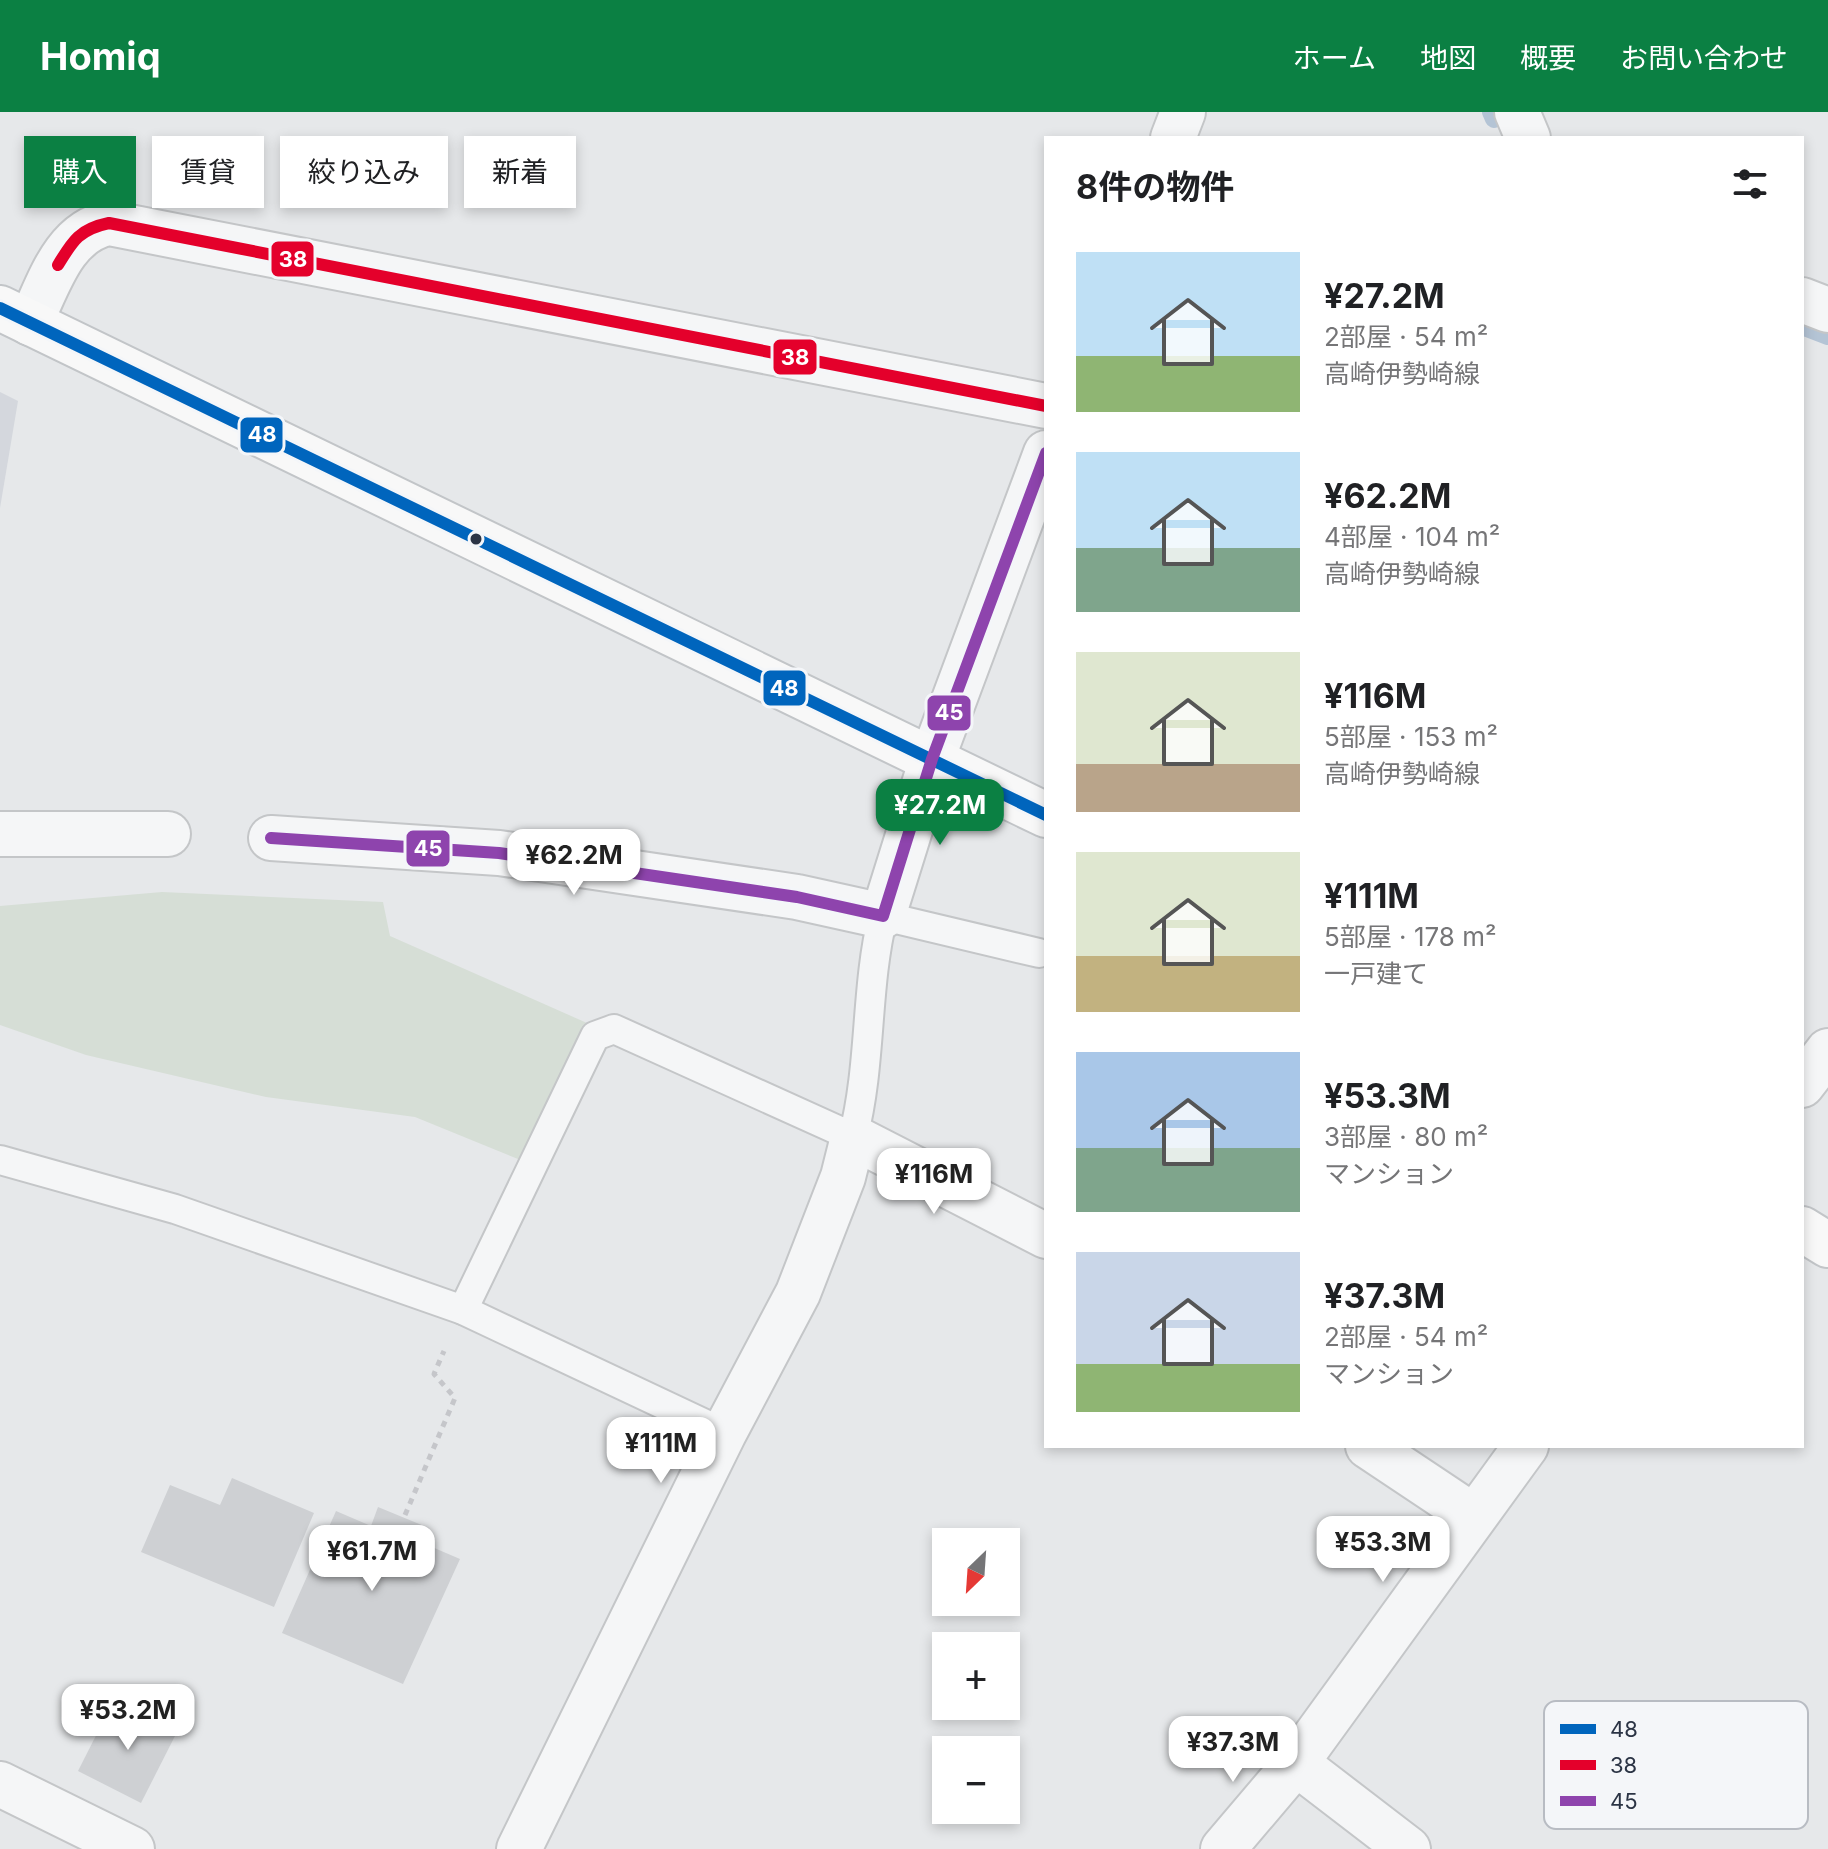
<!DOCTYPE html>
<html lang="ja">
<meta charset="utf-8">
<style>
:root{--surface:#fff;--page:#f6f6f6;--text:#202124;--muted:#757577;--accent:#0b8043}
body{margin:0;font-family:Inter,"Noto Sans JP",sans-serif;background:var(--page);color:var(--text);height:100vh;display:flex;flex-direction:column;font-size:30px;white-space:nowrap}
*{box-sizing:border-box;margin:0}
p{font-size:26px;color:var(--muted)}
.icon{flex:none;width:44px;height:44px;fill:none;stroke:currentColor;stroke-width:2;stroke-linecap:round;stroke-linejoin:round}
.map{position:relative;flex:1;overflow:hidden}
.panel{position:absolute;left:1044px;top:24px;width:760px;height:1312px;display:flex;flex-direction:column;background:var(--surface);border-radius:0px;box-shadow:0 4px 12px #0003}
.panel>*{flex:none}
.banner{position:absolute;left:24px;top:24px;width:760px;height:72px;display:flex;gap:16px}
.needle{width:52px;rotate:205deg}
.controls{position:absolute;left:932px;top:1416px;display:grid;gap:16px}
.controls a{display:grid;place-items:center;width:88px;height:88px;border-radius:0px;background:var(--surface);box-shadow:0 4px 12px #0003;font-size:40px}
.price{position:absolute;translate:-50% -68px;padding:0 18px;border-radius:16px;background:#fff;color:#222;font-size:26px;line-height:52px;filter:drop-shadow(0 2px 4px #0008)}
.price::after{content:'';position:absolute;left:50%;top:48px;width:24px;height:18px;margin-left:-12px;background:inherit;clip-path:polygon(0 0,100% 0,50% 100%)}
.price.active{background:var(--accent);color:#fff}
ul{padding:0;list-style:none}
li{display:flex;align-items:center;gap:24px;height:200px;padding:0 32px}
li span{display:grid;place-items:center;flex:none;width:224px;height:160px;border-radius:0px;color:#555}
li>.icon{margin-inline-start:auto}
span .icon{width:96px;height:96px;fill:#fffc;stroke-width:1}
li b{font-size:34px}
h2{display:flex;justify-content:space-between;align-items:center;height:96px;padding:0 32px;font-size:34px}
.pill{padding:0 28px;border-radius:0px;background:var(--surface);box-shadow:0 4px 12px #0003;font-size:28px;line-height:72px}
.pill.active{background:var(--accent);color:#fff}
header{display:flex;align-items:center;gap:48px;box-sizing:border-box;height:112px;padding:0 40px;background:var(--accent);color:#fff}
header strong{font-size:38px}
nav{display:flex;gap:44px;margin-inline-start:auto;font-size:28px}
.map>svg:first-child{display:block}
.built{fill:#d4d7dd}
.green{fill:#d6ded6}
.lines{fill:none;stroke-linecap:round;stroke-linejoin:round}
.stream{stroke:#b4c4d5;stroke-width:18}
.building{fill:#ced0d3}
.service-casing{stroke:#c4c6c8;stroke-width:32}
.minor-casing{stroke:#c4c6c8;stroke-width:48}
.primary-casing{stroke:#c2c5c8;stroke-width:48}
.path{stroke:#c5c6ca;stroke-width:5;stroke-dasharray:6 6;stroke-linecap:butt}
.service{stroke:#f5f6f7;stroke-width:28}
.minor{stroke:#f5f6f7;stroke-width:44}
.primary{stroke:#f8f8f8;stroke-width:44}
.bus-1-casing{stroke:#f4f6f9;stroke-width:18}
.bus-2-casing{stroke:#f4f6f9;stroke-width:18}
.bus-3-casing{stroke:#f4f6f9;stroke-width:18}
.bus-1{stroke:#0065bd;stroke-width:12}
.bus-2{stroke:#e4002b;stroke-width:12}
.bus-3{stroke:#8e44ad;stroke-width:12}
.bus-dot{fill:#2b3445;stroke:#f4f6f9;stroke-width:3}
.key{fill:#f4f6f9;stroke:#b8bcc3;stroke-width:2}
.key-label{font-size:22px;fill:#2b3445}
.line-badge{stroke:#f4f6f9;stroke-width:3}
.badge-label{font-size:22px;text-anchor:middle;font-weight:bold;fill:#fff}
</style>
<header>
<strong>Homiq</strong>
<nav><a>ホーム</a><a>地図</a><a>概要</a><a>お問い合わせ</a></nav>
</header>
<div class="map">
<svg width="1828" height="1737" viewBox="0 0 1828 1737">
<rect width="100%" height="100%" fill="#e6e8ea"/>
<path class="built" d="M0,280l18,9 -18,107z"/>
<path class="green" d="M162,780l221,10 7,34 197,87 -64,138 -108,-44 -149,-20 -180,-42 -86,-30v-119z"/>
<g class="lines">
<g class="stream">
<path d="M1491,0l3,7"/>
<path d="M1802,214l26,10"/>
</g>
</g>
<g class="building">
<path d="M232,1366l82,35 -40,94 -133,-55 29,-67 50,20z"/>
<path d="M378,1395l51,21 -4,16 35,15 -57,125 -121,-51 54,-122 35,15z"/>
<path d="M114,1588l63,32 -36,71 -63,-32z"/>
</g>
<g class="lines">
<g class="service-casing">
<g id="service">
<path d="M0,1048l175,49 288,101 261,123"/>
<path d="M463,1198l132,-274 19,-7 239,108c19,-73 12,-149 30,-221l156,37"/>
</g>
</g>
<g class="minor-casing">
<g id="minor">
<path d="M1517,0l11,26"/>
<path d="M1173,26l10,-26"/>
<path d="M1802,188l26,10"/>
<path d="M30,211c19,-39 33,-91 79,-100l937,183"/>
<path d="M0,722h168"/>
<path d="M271,726l228,15 298,44 86,19 49,-157 114,-306"/>
<path d="M1802,973l26,-34"/>
<path d="M1368,1334l105,70"/>
<path d="M1296,1651l112,86"/>
<path d="M0,1672l132,65"/>
<path d="M519,1737l205,-416 74,-140 45,-116 10,-40 193,99"/>
<path d="M1223,1737l73,-86 230,-317"/>
</g>
</g>
<g class="primary-casing">
<g id="primary">
<path d="M0,196l1046,507"/>
<path d="M1802,1117l26,16"/>
</g>
</g>
<path class="path" d="M405,1403l50,-117 -21,-24 10,-23"/>
<use href="#service" class="service"/>
<use href="#minor" class="minor"/>
<use href="#primary" class="primary"/>
<g class="bus-1-casing">
<path id="bus-1" d="M0,196l1046,507"/>
</g>
<g class="bus-2-casing">
<path id="bus-2" d="M58,153c15,-25 22,-36 51,-42l937,183"/>
</g>
<g class="bus-3-casing">
<path id="bus-3" d="M271,726l228,15 298,44 86,19 49,-157 114,-306"/>
</g>
<use href="#bus-1" class="bus-1"/>
<use href="#bus-2" class="bus-2"/>
<use href="#bus-3" class="bus-3"/>
</g>
<circle class="bus-dot" cx="476" cy="427" r="7"/>
<rect x="1544" y="1589" width="264" height="128" rx="12" class="key"/>
<rect x="1560" y="1612" width="36" height="10" fill="#0065bd"/>
<rect x="1560" y="1648" width="36" height="10" fill="#e4002b"/>
<rect x="1560" y="1684" width="36" height="10" fill="#8e44ad"/>
<g class="key-label">
<text x="1610" y="1625">48</text>
<text x="1610" y="1661">38</text>
<text x="1610" y="1697">45</text>
</g>
<g class="line-badge">
<rect x="270" y="128" width="45" height="38" rx="8" fill="#e4002b"/>
<rect x="772" y="226" width="46" height="38" rx="8" fill="#e4002b"/>
<rect x="239" y="304" width="45" height="38" rx="8" fill="#0065bd"/>
<rect x="762" y="557" width="45" height="38" rx="8" fill="#0065bd"/>
<rect x="926" y="582" width="46" height="38" rx="8" fill="#8e44ad"/>
<rect x="405" y="717" width="46" height="39" rx="8" fill="#8e44ad"/>
</g>
<g class="badge-label">
<text x="293" y="155">38</text>
<text x="795" y="253">38</text>
<text x="262" y="330">48</text>
<text x="784" y="584">48</text>
<text x="949" y="608">45</text>
<text x="428" y="744">45</text>
</g>
</svg>
<div class="controls">
<a><svg class="needle" viewBox="-14 -14 28 28"><path d="M0-13l5 13h-10z" fill="#e53935"/><path d="M0 13l5-13h-10z" fill="#757577"/></svg></a>
<a>+</a>
<a>−</a>
</div>
<b class="price active" style="left:940px;top:735px">¥27.2M</b>
<b class="price" style="left:574px;top:785px">¥62.2M</b>
<b class="price" style="left:934px;top:1104px">¥116M</b>
<b class="price" style="left:661px;top:1373px">¥111M</b>
<b class="price" style="left:1383px;top:1472px">¥53.3M</b>
<b class="price" style="left:372px;top:1481px">¥61.7M</b>
<b class="price" style="left:128px;top:1640px">¥53.2M</b>
<b class="price" style="left:1233px;top:1672px">¥37.3M</b>
<div class="banner">
<a class="pill active">購入</a>
<a class="pill">賃貸</a>
<a class="pill">絞り込み</a>
<a class="pill">新着</a>
</div>
<section class="panel">
<h2>8件の物件<svg class="icon" aria-label="filters" viewBox="0 0 24 24"><path d="M4 7h16M4 17h16"/><circle cx="9" cy="7" r="2"/><circle cx="15" cy="17" r="2"/></svg></h2>
<ul>
<li><span style="background:linear-gradient(#bfe0f5 65%,#8fb573 0)"><svg class="icon" aria-label="home" viewBox="0 0 24 24"><path d="M3 11l9-7 9 7M6 9v11h12V9"/></svg></span><div><b>¥27.2M</b><p>2部屋 · 54 m²</p><p>高崎伊勢崎線</p></div></li>
<li><span style="background:linear-gradient(#bfe0f5 60%,#7fa58c 0)"><svg class="icon" aria-label="home" viewBox="0 0 24 24"><path d="M3 11l9-7 9 7M6 9v11h12V9"/></svg></span><div><b>¥62.2M</b><p>4部屋 · 104 m²</p><p>高崎伊勢崎線</p></div></li>
<li><span style="background:linear-gradient(#dfe7d0 70%,#b9a48a 0)"><svg class="icon" aria-label="home" viewBox="0 0 24 24"><path d="M3 11l9-7 9 7M6 9v11h12V9"/></svg></span><div><b>¥116M</b><p>5部屋 · 153 m²</p><p>高崎伊勢崎線</p></div></li>
<li><span style="background:linear-gradient(#dfe7d0 65%,#c2b280 0)"><svg class="icon" aria-label="home" viewBox="0 0 24 24"><path d="M3 11l9-7 9 7M6 9v11h12V9"/></svg></span><div><b>¥111M</b><p>5部屋 · 178 m²</p><p>一戸建て</p></div></li>
<li><span style="background:linear-gradient(#a9c7e8 60%,#7fa58c 0)"><svg class="icon" aria-label="home" viewBox="0 0 24 24"><path d="M3 11l9-7 9 7M6 9v11h12V9"/></svg></span><div><b>¥53.3M</b><p>3部屋 · 80 m²</p><p>マンション</p></div></li>
<li><span style="background:linear-gradient(#c9d6e8 70%,#8fb573 0)"><svg class="icon" aria-label="home" viewBox="0 0 24 24"><path d="M3 11l9-7 9 7M6 9v11h12V9"/></svg></span><div><b>¥37.3M</b><p>2部屋 · 54 m²</p><p>マンション</p></div></li>
</ul>
</section>
</div>
